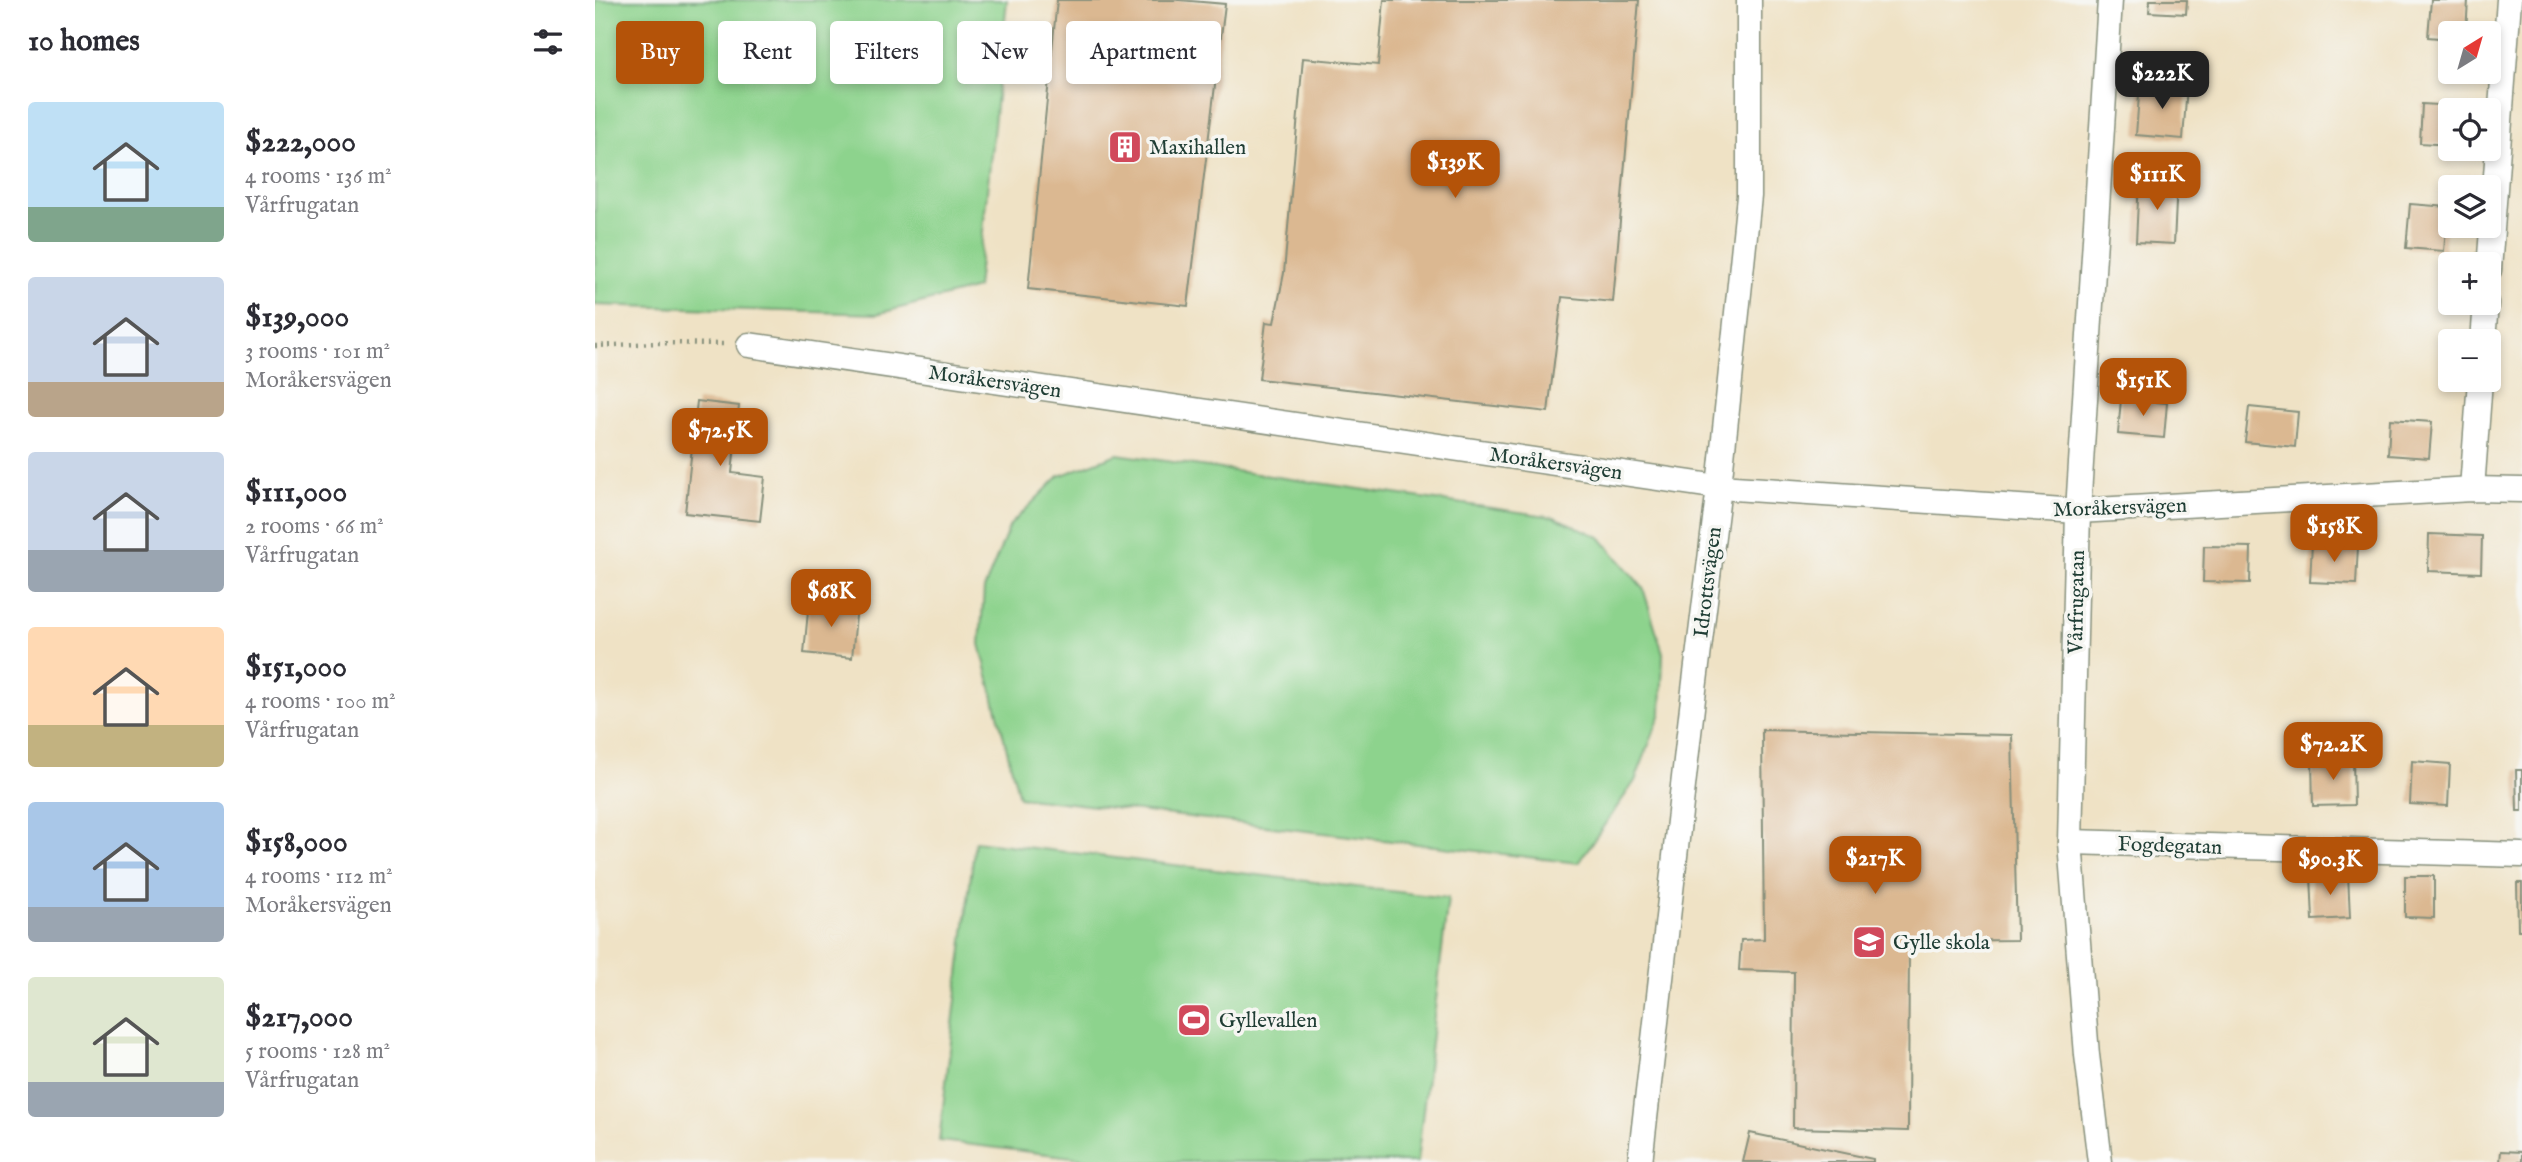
<!DOCTYPE html>
<meta charset="utf-8">
<style>
:root{--surface:#fff;--page:#f2f2f3;--text:#2b2b33;--muted:#7c7c81;--accent:#b45309}
body{margin:0;font-family:"IM FELL English",serif;background:var(--page);color:var(--text);height:100vh;display:flex;flex-direction:column;font-size:26px;white-space:nowrap}
*{box-sizing:border-box;margin:0}
p{font-size:23px;color:var(--muted)}
.icon{flex:none;width:38px;height:38px;fill:none;stroke:currentColor;stroke-width:2;stroke-linecap:round;stroke-linejoin:round}
.map{position:relative;flex:1;overflow:hidden}
.drawer{display:flex;flex-direction:column;background:var(--surface);width:595px}
.drawer>*{flex:none}
.top-card{position:absolute;left:21px;top:21px;width:665px;height:63px;display:flex;gap:14px}
.needle{width:46px;rotate:37deg}
.controls{position:absolute;left:1843px;top:21px;display:grid;gap:14px}
.controls a{display:grid;place-items:center;width:63px;height:63px;border-radius:7px;background:var(--surface);box-shadow:0 4px 10px #0003;font-size:35px}
.price{position:absolute;translate:-50% -60px;padding:0 16px;border-radius:14px;background:var(--accent);color:#fff;font-size:23px;line-height:46px;filter:drop-shadow(0 2px 4px #0008)}
.price::after{content:'';position:absolute;left:50%;top:42px;width:21px;height:16px;margin-left:-10px;background:inherit;clip-path:polygon(0 0,100% 0,50% 100%)}
.price.on{background:#222;color:#fff}
ul{padding:0;list-style:none}
li{display:flex;align-items:center;gap:21px;height:175px;padding:0 28px}
li span{display:grid;place-items:center;flex:none;width:196px;height:140px;border-radius:7px;color:#555}
li>.icon{margin-inline-start:auto}
span .icon{width:84px;height:84px;fill:#fffc;stroke-width:1}
li b{font-size:30px}
h2{display:flex;justify-content:space-between;align-items:center;height:84px;padding:0 28px;font-size:30px}
.tag{padding:0 24px;border-radius:7px;background:var(--surface);box-shadow:0 4px 10px #0003;font-size:24px;line-height:63px}
.tag.on{background:var(--accent);color:#fff}
main{display:flex;flex:1;min-height:0}
.map>svg:first-child{display:block}
.green{fill:#8dd38d;stroke:#568860;stroke-width:2}
.building{fill:#dbb891}
.lines{fill:none;stroke-linecap:round;stroke-linejoin:round}
.minor-casing{stroke:#87907c;stroke-width:27}
.path{stroke:#87907c;stroke-width:4.5;stroke-dasharray:2 5;stroke-linecap:butt}
.minor{stroke:#fff;stroke-width:24}
.labels{text-anchor:middle;stroke-width:7;stroke-linejoin:round;paint-order:stroke}
.poi-label{font-size:21px;fill:#1f3d34;stroke:#f6f6f2;text-anchor:start}
.street-label{font-size:21px;fill:#1f3d34;stroke:#f6f6f2}
</style>
<main>
<section class="drawer">
<h2>10 homes<svg class="icon" aria-label="filters" viewBox="0 0 24 24"><path d="M4 7h16M4 17h16"/><circle cx="9" cy="7" r="2"/><circle cx="15" cy="17" r="2"/></svg></h2>
<ul>
<li><span style="background:linear-gradient(#bfe0f5 75%,#7fa58c 0)"><svg class="icon" aria-label="home" viewBox="0 0 24 24"><path d="M3 11l9-7 9 7M6 9v11h12V9"/></svg></span><div><b>$222,000</b><p>4 rooms · 136 m²</p><p>Vårfrugatan</p></div></li>
<li><span style="background:linear-gradient(#c9d6e8 75%,#b9a48a 0)"><svg class="icon" aria-label="home" viewBox="0 0 24 24"><path d="M3 11l9-7 9 7M6 9v11h12V9"/></svg></span><div><b>$139,000</b><p>3 rooms · 101 m²</p><p>Moråkersvägen</p></div></li>
<li><span style="background:linear-gradient(#c9d6e8 70%,#9aa5b1 0)"><svg class="icon" aria-label="home" viewBox="0 0 24 24"><path d="M3 11l9-7 9 7M6 9v11h12V9"/></svg></span><div><b>$111,000</b><p>2 rooms · 66 m²</p><p>Vårfrugatan</p></div></li>
<li><span style="background:linear-gradient(#ffd9b3 70%,#c2b280 0)"><svg class="icon" aria-label="home" viewBox="0 0 24 24"><path d="M3 11l9-7 9 7M6 9v11h12V9"/></svg></span><div><b>$151,000</b><p>4 rooms · 100 m²</p><p>Vårfrugatan</p></div></li>
<li><span style="background:linear-gradient(#a9c7e8 75%,#9aa5b1 0)"><svg class="icon" aria-label="home" viewBox="0 0 24 24"><path d="M3 11l9-7 9 7M6 9v11h12V9"/></svg></span><div><b>$158,000</b><p>4 rooms · 112 m²</p><p>Moråkersvägen</p></div></li>
<li><span style="background:linear-gradient(#dfe7d0 75%,#9aa5b1 0)"><svg class="icon" aria-label="home" viewBox="0 0 24 24"><path d="M3 11l9-7 9 7M6 9v11h12V9"/></svg></span><div><b>$217,000</b><p>5 rooms · 128 m²</p><p>Vårfrugatan</p></div></li>
</ul>
</section>
<div class="map">
<svg width="1927" height="1162" viewBox="0 0 1927 1162">
<rect width="100%" height="100%" fill="#f6f6f2"/>
<filter id="ink" filterUnits="userSpaceOnUse"><feTurbulence type="fractalNoise" baseFrequency=".0143" numOctaves="2"/><feDisplacementMap in="SourceGraphic" scale="14" xChannelSelector="R" yChannelSelector="G"/><feConvolveMatrix kernelMatrix="1 2 1 2 8 2 1 2 1" color-interpolation-filters="sRGB"/></filter>
<filter id="wash" filterUnits="userSpaceOnUse"><feTurbulence type="fractalNoise" baseFrequency=".00686" numOctaves="4" result="noise"/><feDisplacementMap in="SourceGraphic" scale="28" xChannelSelector="R" yChannelSelector="G"/><feGaussianBlur stdDeviation="1.57" result="paint"/><feColorMatrix in="noise" values="0 0 0 0 0 0 0 0 0 0 0 0 0 0 0 0 0 1.4 0 .05"/><feComposite in="paint" operator="in"/></filter>
<g filter="url(#wash)">
<rect width="100%" height="100%" fill="#efe2c5"/>
<g class="green">
<path d="M0,0h412l-30,288 -100,26 -282,-9z"/>
<path d="M522,454l437,63 46,20 43,51 20,65 -2,60 -26,68 -57,82 -559,-66 -39,-153 4,-55 26,-64 49,-49z"/>
<path d="M380,841l473,57 -31,264h-304l-174,-21z"/>
</g>
<g id="blocks">
<g class="building">
<path d="M462,0h122l46,4 -37,302 -160,-17z"/>
<path d="M789,0h255l-26,302 -51,-5 -14,115 -289,-33 7,-57 8,1 10,-50 19,-215 75,7z"/>
<path d="M1555,0h37l-1,14 -37,-2z"/>
<path d="M1836,0h37l-2,33h-16v6l-22,-2z"/>
<path d="M1545,82l47,4 -4,53 -47,-4z"/>
<path d="M1827,104l32,2 -1,4h-3v35l-30,-2z"/>
<path d="M1544,179l38,2 -3,63 -38,-2z"/>
<path d="M1815,204l38,3 -4,44 -38,-3z"/>
<path d="M1526,399l46,4 -3,35 -46,-4z"/>
<path d="M102,401l42,5 -7,67 33,4 -5,44 -75,-8z"/>
<path d="M1654,407l49,5 -3,35 -50,-5z"/>
<path d="M1795,419l42,3 -3,36 -41,-3z"/>
<path d="M1834,534l53,2 -1,37 -53,-2z"/>
<path d="M1717,543l46,3 -2,38 -46,-2z"/>
<path d="M1609,546l47,1 -1,36 -47,-1z"/>
<path d="M214,601l48,4 -5,53 -48,-5z"/>
<path d="M1167,730l250,5 5,205 -108,1 -1,190 -115,-3 1,-156 -55,-2 2,-30 23,-1z"/>
<path d="M1758,758l1,47 -41,1 -1,-47z"/>
<path d="M1817,761l38,3 -2,42 -38,-2z"/>
<path d="M1921,770h6v41h-5z"/>
<path d="M1753,874l2,44 -37,2 -2,-45z"/>
<path d="M1810,876h29v42l-29,-1z"/>
<path d="M1922,883h5v47h-4z"/>
<path d="M1155,1133l123,26v3h-130z"/>
<path d="M1906,1151l21,1v10h-22z"/>
</g>
</g>
</g>
<g filter="url(#ink)">
<use href="#blocks" fill-opacity="0" stroke="#87907c" stroke-width="2"/>
<g class="lines">
<g class="minor-casing">
<g id="minor">
<path d="M1894,270l20,-270"/>
<path d="M1888,341l3,-38"/>
<path d="M154,345l970,142 359,24 394,-22 50,1"/>
<path d="M1877,489l8,-109"/>
<path d="M1475,842l452,13"/>
<path d="M1045,1162l54,-472 25,-203 30,-291v-196"/>
<path d="M1505,1162l-13,-107 -17,-213 8,-331 32,-511"/>
</g>
</g>
<path class="path" d="M0,346l61,-3 68,1"/>
<use href="#minor" class="minor"/>
</g>
</g>
<defs>
<g id="building-square" transform="scale(1.75)"><rect x="-9" y="-9" width="18" height="18" rx="4" fill="#d1495b" stroke="#f6f6f2"/><path d="M-4-6H4V6H1V3H-1V6H-4ZM-2.5-4.3h1.7v1.8h-1.7ZM.8-4.3h1.7v1.8H.8ZM-2.5-1h1.7V.8h-1.7ZM.8-1h1.7V.8H.8Z" fill="#fff"/></g>
<g id="school-square" transform="scale(1.75)"><rect x="-9" y="-9" width="18" height="18" rx="4" fill="#d1495b" stroke="#f6f6f2"/><path d="M0-5L7-2L0 1L-7-2ZM-4 1L0 2.5L4 1V4Q0 6-4 4Z" fill="#fff"/></g>
<g id="stadium-square" transform="scale(1.75)"><rect x="-9" y="-9" width="18" height="18" rx="4" fill="#d1495b" stroke="#f6f6f2"/><path d="M0-5a6.5 5 0 1 0 0 10a6.5 5 0 1 0 0-10ZM-3.5-1.8h7v3.6h-7Z" fill="#fff"/></g>
</defs>
<g fill-rule="evenodd">
<use href="#building-square" x="530" y="147"/>
<use href="#school-square" x="1274" y="942"/>
<use href="#stadium-square" x="599" y="1020"/>
</g>
<g class="labels">
<g class="poi-label">
<text x="554" y="154">Maxihallen</text>
<text x="1298" y="949">Gylle skola</text>
<text x="624" y="1027">Gyllevallen</text>
</g>
<g class="street-label">
<text transform="translate(400 381) rotate(8)" y="7">Moråkersvägen</text>
<text transform="translate(961 463) rotate(8)" y="7">Moråkersvägen</text>
<text transform="translate(1525 507) rotate(-2)" y="7">Moråkersvägen</text>
<text transform="translate(1112 582) rotate(-83)" y="7">Idrottsvägen</text>
<text transform="translate(1481 602) rotate(-89)" y="7">Vårfrugatan</text>
<text transform="translate(1575 845) rotate(2)" y="7">Fogdegatan</text>
</g>
</g>
</svg>
<div class="controls">
<a><svg class="needle" viewBox="-14 -14 28 28"><path d="M0-13l5 13h-10z" fill="#e53935"/><path d="M0 13l5-13h-10z" fill="#7c7c81"/></svg></a>
<a><svg class="icon" aria-label="locate" viewBox="0 0 24 24"><circle cx="12" cy="12" r="6"/><path d="M12 2v4M12 18v4M2 12h4M18 12h4"/></svg></a>
<a><svg class="icon" aria-label="layers" viewBox="0 0 24 24"><path d="M12 4l9 5-9 5-9-5zM3 14l9 5 9-5"/></svg></a>
<a>+</a>
<a>−</a>
</div>
<b class="price on" style="left:1567px;top:111px">$222K</b>
<b class="price" style="left:860px;top:200px">$139K</b>
<b class="price" style="left:1562px;top:212px">$111K</b>
<b class="price" style="left:1548px;top:418px">$151K</b>
<b class="price" style="left:125px;top:468px">$72.5K</b>
<b class="price" style="left:1739px;top:564px">$158K</b>
<b class="price" style="left:236px;top:629px">$68K</b>
<b class="price" style="left:1738px;top:782px">$72.2K</b>
<b class="price" style="left:1280px;top:896px">$217K</b>
<b class="price" style="left:1735px;top:897px">$90.3K</b>
<div class="top-card">
<a class="tag on">Buy</a>
<a class="tag">Rent</a>
<a class="tag">Filters</a>
<a class="tag">New</a>
<a class="tag">Apartment</a>
</div>
</div>
</main>
